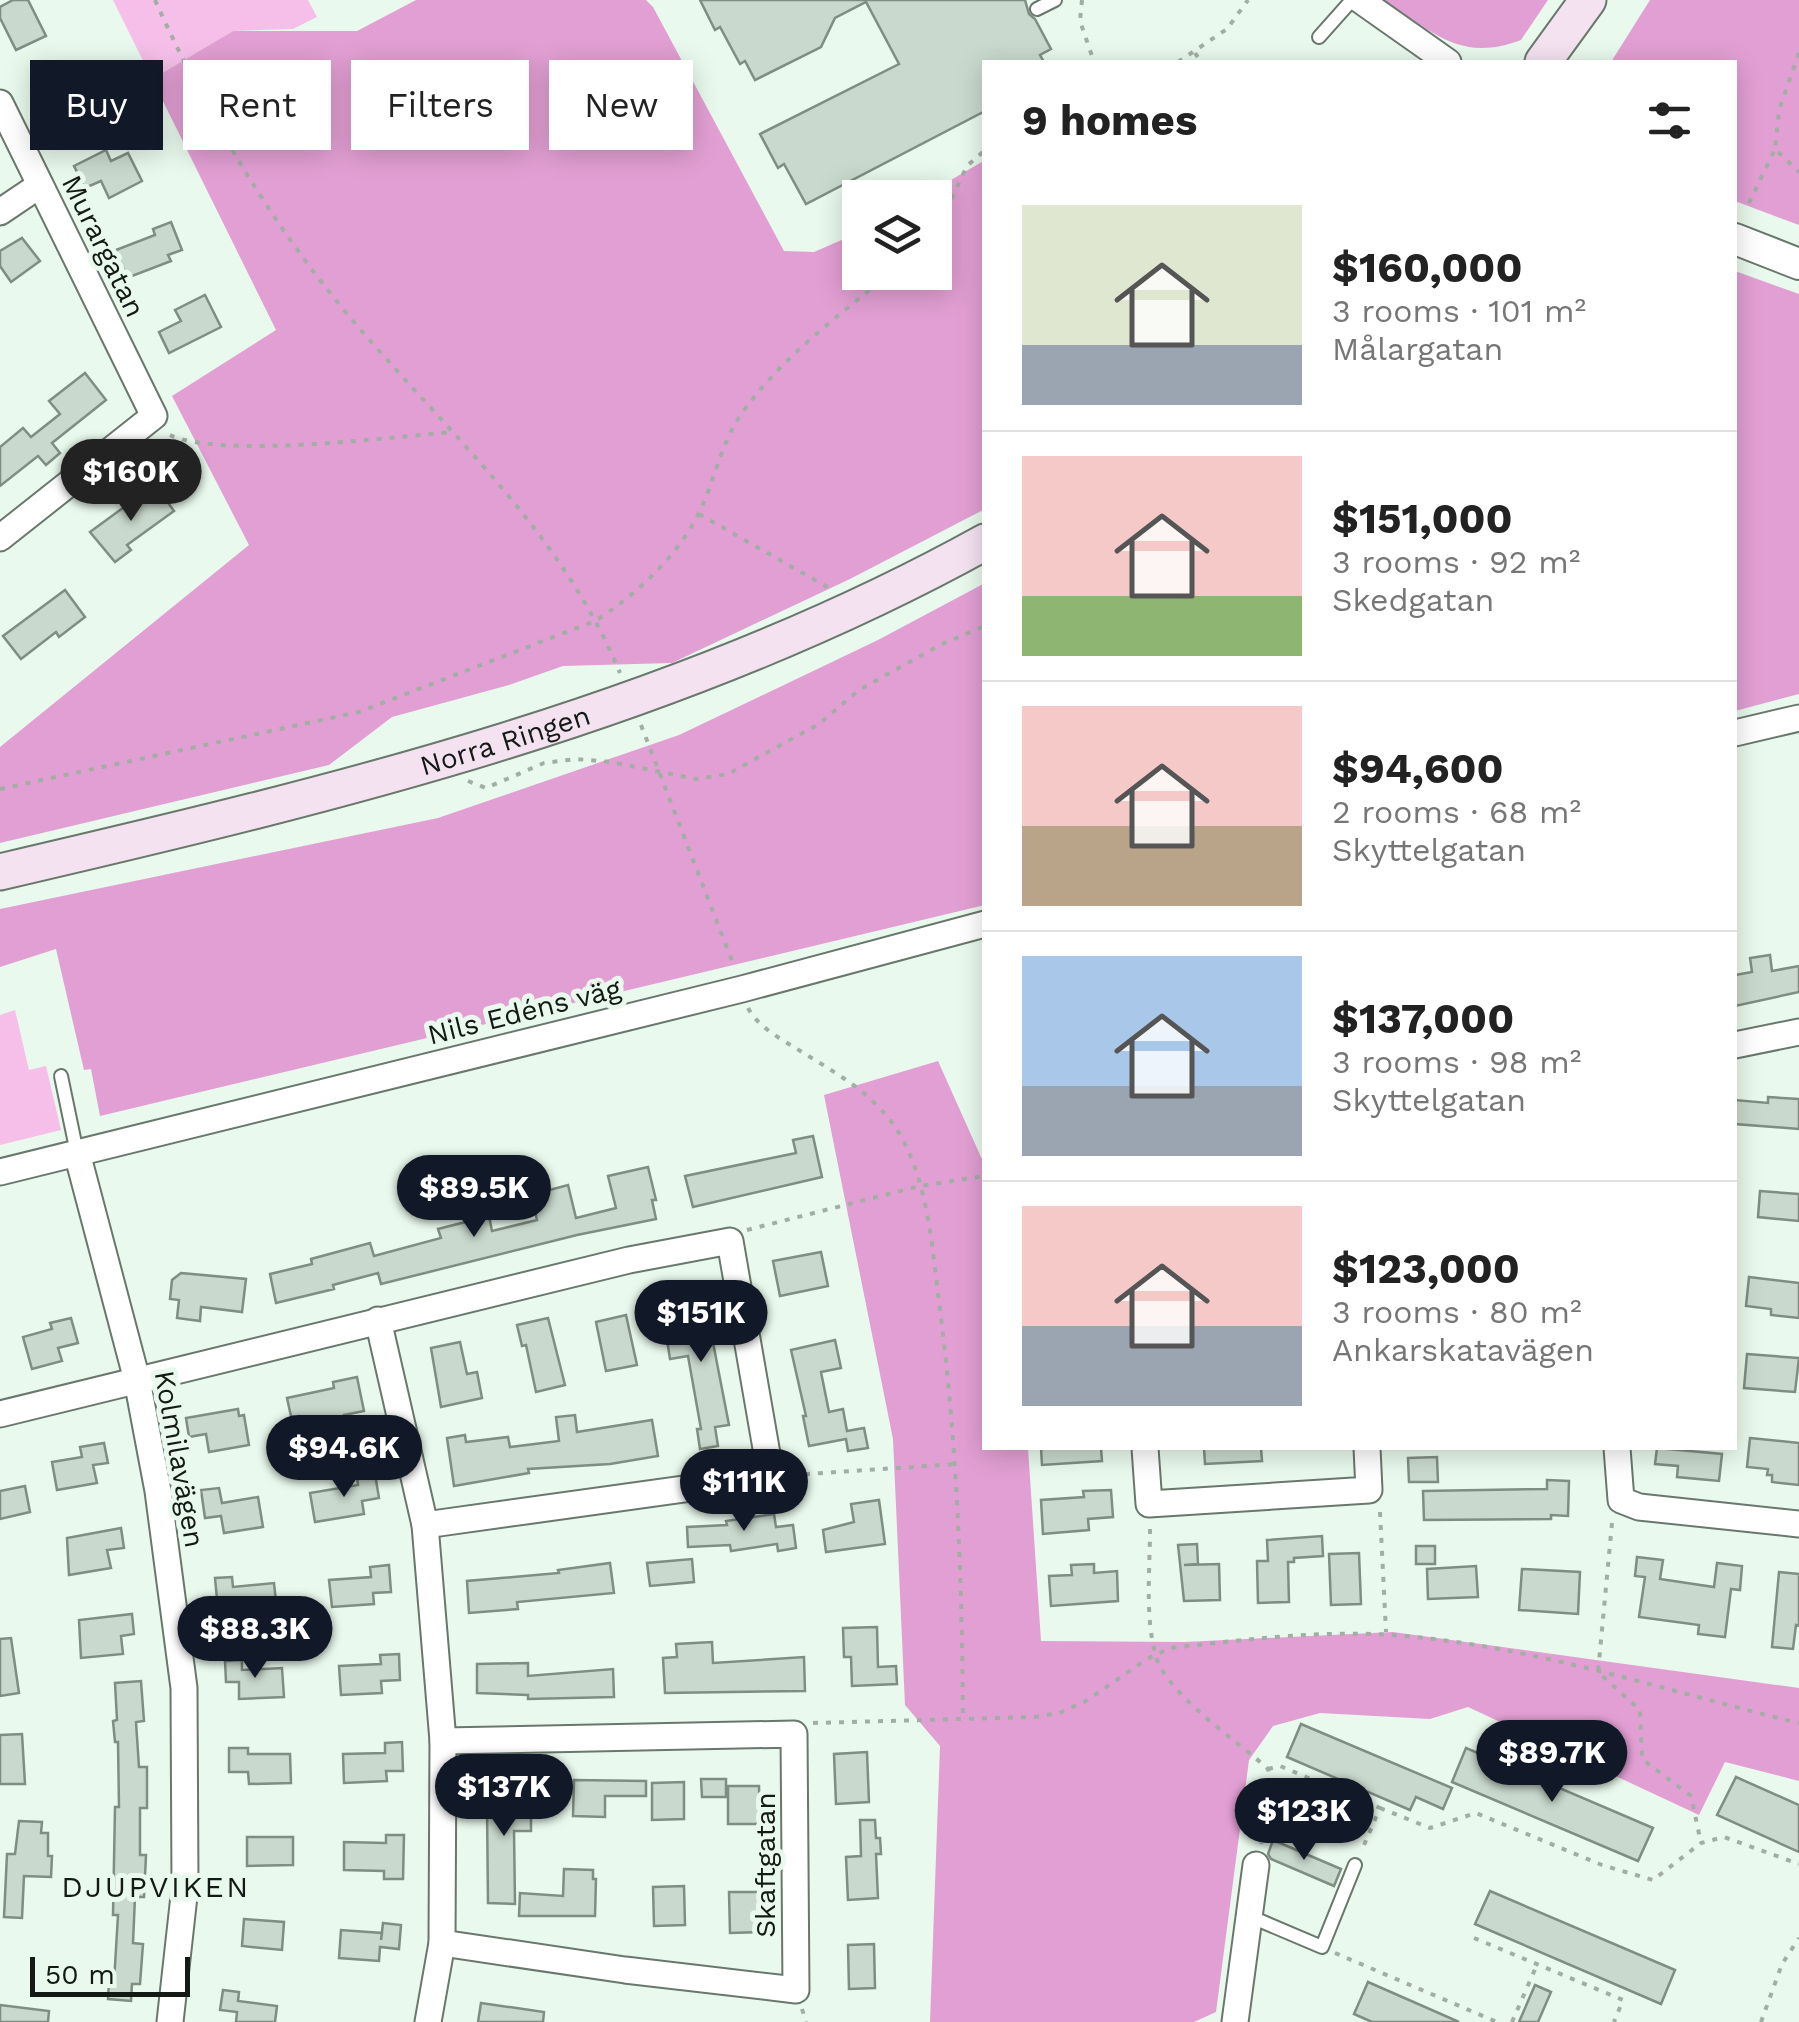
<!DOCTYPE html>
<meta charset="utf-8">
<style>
:root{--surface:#fff;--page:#f2f2f2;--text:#222;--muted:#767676;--line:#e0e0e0;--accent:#111827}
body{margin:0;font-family:"Work Sans",sans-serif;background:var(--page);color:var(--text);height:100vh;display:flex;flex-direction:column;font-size:38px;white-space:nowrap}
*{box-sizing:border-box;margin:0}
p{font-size:32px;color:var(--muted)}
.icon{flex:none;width:55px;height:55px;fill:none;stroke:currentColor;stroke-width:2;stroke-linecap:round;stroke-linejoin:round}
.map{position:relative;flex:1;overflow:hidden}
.side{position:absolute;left:982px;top:60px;width:755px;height:1390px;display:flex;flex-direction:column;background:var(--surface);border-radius:0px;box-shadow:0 5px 25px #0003}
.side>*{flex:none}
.top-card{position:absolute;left:30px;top:60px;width:802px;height:90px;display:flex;gap:20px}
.tools{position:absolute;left:842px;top:180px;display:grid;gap:20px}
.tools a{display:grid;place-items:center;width:110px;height:110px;border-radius:0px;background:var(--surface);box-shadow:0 5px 25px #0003;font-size:50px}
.scale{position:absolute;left:30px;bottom:25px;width:160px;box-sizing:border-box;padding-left:10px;border:5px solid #131915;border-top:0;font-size:28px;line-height:35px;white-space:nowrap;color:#131915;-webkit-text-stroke:8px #e9f9ed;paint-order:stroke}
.price{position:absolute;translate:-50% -85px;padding:0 22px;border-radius:35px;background:var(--accent);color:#fff;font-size:32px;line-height:65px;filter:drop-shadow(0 2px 5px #0008)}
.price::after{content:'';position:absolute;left:50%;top:60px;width:30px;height:22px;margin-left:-15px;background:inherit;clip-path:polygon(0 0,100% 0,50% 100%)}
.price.active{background:#222;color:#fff}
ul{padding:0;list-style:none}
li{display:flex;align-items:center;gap:30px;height:250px;padding:0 40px}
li+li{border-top:2px solid var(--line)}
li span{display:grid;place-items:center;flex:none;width:280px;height:200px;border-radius:0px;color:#555}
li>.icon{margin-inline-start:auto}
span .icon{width:120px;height:120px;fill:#fffc;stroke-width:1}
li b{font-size:42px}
h2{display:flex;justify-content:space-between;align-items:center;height:120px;padding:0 40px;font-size:42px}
.pill{padding:0 35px;border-radius:0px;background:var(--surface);box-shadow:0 5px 25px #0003;font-size:35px;line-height:90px}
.pill.active{background:var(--accent);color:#fff}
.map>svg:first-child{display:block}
.green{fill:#f5bfe9}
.forest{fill:#e29fd3}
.building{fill:#c9d9cd;stroke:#7f8d82;stroke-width:2.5}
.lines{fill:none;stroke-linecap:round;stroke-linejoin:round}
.service-casing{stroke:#69776c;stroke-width:16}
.minor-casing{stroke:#69776c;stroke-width:29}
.tertiary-casing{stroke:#69776c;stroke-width:34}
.secondary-casing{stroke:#69776c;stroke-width:39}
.path{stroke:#a2aea5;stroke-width:4;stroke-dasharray:5 8;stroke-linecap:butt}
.service{stroke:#fff;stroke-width:12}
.minor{stroke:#fff;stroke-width:25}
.tertiary{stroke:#fff;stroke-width:30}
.secondary{stroke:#f4e2f0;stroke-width:35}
.labels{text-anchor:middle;stroke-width:10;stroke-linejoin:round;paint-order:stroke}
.street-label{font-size:28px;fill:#131915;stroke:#e9f9ed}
.neighbourhood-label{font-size:30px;letter-spacing:2.5px;fill:#131915;stroke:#e9f9ed}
</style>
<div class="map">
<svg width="1799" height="2022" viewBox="0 0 1799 2022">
<rect width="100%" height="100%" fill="#e9f9ed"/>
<g class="green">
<path d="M113,0h195l9,17 -24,12 -60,2 -81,48z"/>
<path d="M15,1010l14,60 17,-4 15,64 -61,15v-130z"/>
</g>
<g class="forest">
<path d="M416,0h230l7,7 131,244 30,1 46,-20v40h75v-74l-13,-1 63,-37v349l-135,70 -178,84 -109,3 -54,19 -117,32 -63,48 -329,78v-96l249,-202 -77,-149 104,-66 -124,-251 81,-48h124z"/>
<path d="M1384,0h164l-27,40c-60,23 -89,-8 -137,-40z"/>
<path d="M1650,0h149v225l-64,-24v-139h-124z"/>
<path d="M1735,271l64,23v400l-64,17z"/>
<path d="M985,583v322l-885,211 -9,-47 -7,1 -28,-121 -56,18v-58l438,-91 241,-83 199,-95z"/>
<path d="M938,1061l47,105v282h43l13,193 143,1 209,-10 406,56v93l-74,-19 -26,53 -231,-108 -38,12 -110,-6 -47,13 -24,34 -33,252 -22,10h-264l10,-276 -35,-41 -12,-266 -69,-344z"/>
</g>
<g class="building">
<path d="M13,0h15l18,36 -30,14 -16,-32v-11z"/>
<path d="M700,0h325l4,14 6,5 16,30 -11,6 4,7h-59v49l-179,93 -22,-40 -6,4 -18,-34 139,-70 -33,-62 -31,16 -14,29 -66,33 -10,-19 -5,3 -20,-37 -5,3z"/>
<path d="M80,68l18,39 -29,14 -5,-10 -14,6 -14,-29z"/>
<path d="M106,150l5,11 17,-8 14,28 -33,17 -8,-17 -16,7 -11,-22z"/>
<path d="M171,222l11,28 -14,5 3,6 -44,17 -11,-28 39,-15 -2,-6z"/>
<path d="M22,238l18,23 -29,21 -11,-16v-15z"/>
<path d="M205,295l16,32 -52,26 -10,-21 22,-11 -6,-11z"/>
<path d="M85,373l21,27 -54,43 8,10 -14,12 -8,-9 -38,30v-39l23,-19 8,9 29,-23 -11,-13z"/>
<path d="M158,489l16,22 -47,34 4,5 -16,12 -25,-30 41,-30 3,4z"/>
<path d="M65,590l20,27 -26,20 -3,-5 -35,27 -18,-23z"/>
<path d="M1770,955l2,16 27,-5v26l-64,14v-31l17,-3 -2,-14z"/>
<path d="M1768,1097l31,2v30l-64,-5v-24l33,3z"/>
<path d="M813,1136l9,41 -129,30 -8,-31 111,-23 -3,-13z"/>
<path d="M648,1167l8,33h-4l4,19 -79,16 -196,49 -3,-11 -45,12 1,4 -58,14 -6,-29 42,-10 -1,-5 59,-16 4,13 67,-18 -3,-9 51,-13 3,15 45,-11 -6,-25 37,-10 8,33 40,-10 -8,-32z"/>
<path d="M1760,1191l39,3v27l-41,-4z"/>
<path d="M821,1252l7,34 -48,10 -7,-35z"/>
<path d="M181,1273l65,6 -4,33 -41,-5 -1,14 -23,-3 2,-18 -9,-1 2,-19z"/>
<path d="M1749,1277l50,6v35l-28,-3v-6l-25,-3z"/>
<path d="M703,1291l26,134 -14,2 3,19 -18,3 -3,-20h4l-13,-73 -18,3 -3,-19 15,-3 -8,-40z"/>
<path d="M626,1315l11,50 -31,6 -10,-49z"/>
<path d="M71,1318l7,25 -20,5 4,13 -30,8 -9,-32 29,-8 -2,-6z"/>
<path d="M548,1318l17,67 -29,7 -10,-47 -4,1 -5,-21z"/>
<path d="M835,1340l6,28 -20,4 8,40 14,-3 4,22 17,-3 4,20 -20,3 -2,-12 -37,7 -6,-30h3l-15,-66z"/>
<path d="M460,1342l7,32 10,-2 5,26 -41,9 -10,-59z"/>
<path d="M1747,1354l52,4 -4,34 -51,-4z"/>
<path d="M357,1377l7,34 -20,4 1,5 -51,10 -7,-32 47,-10 -1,-6z"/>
<path d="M238,1409l1,7 5,-1 5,30 -40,7 -3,-18 -17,3 -3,-19z"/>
<path d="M575,1415l2,17 75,-12 6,36 -48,8 -82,5 1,4 -75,13 -7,-48 18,-3 1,7 42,-5 2,10 49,-6 -3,-24z"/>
<path d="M1750,1438l49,5v42l-27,-3v-7h-5l1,-6 -21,-2z"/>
<path d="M104,1443l4,20 -15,2 4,18 -40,7 -5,-28 30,-5 -2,-10z"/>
<path d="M1041,1448h60l1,13 -60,4z"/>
<path d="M1204,1448h57l1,13 -57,3z"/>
<path d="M1657,1448l65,6 -3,27 -42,-4 1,-11 -23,-2z"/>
<path d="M1437,1457l1,25h-29l-1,-24z"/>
<path d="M375,1474l4,24 -17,3 2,13 -49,8 -5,-29 48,-8 -1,-8z"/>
<path d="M1547,1480l22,1 -1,35 -17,-1v4l-127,1 -1,-29 124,-2z"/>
<path d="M25,1486l5,26 -30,7v-28z"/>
<path d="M219,1488l3,15 36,-6 5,30 -39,6 -3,-17 -16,2 -4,-28z"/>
<path d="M1111,1490l2,27 -25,2 1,11 -46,4 -2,-34 43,-3 -1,-6z"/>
<path d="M879,1500l6,44 -59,8 -3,-22 31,-8 -3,-18z"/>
<path d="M774,1514l2,13 17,-2 3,23 -18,3 -1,-7 -46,7 -1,-6 -42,2 -1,-20 40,-2 -1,-4z"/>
<path d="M121,1528l3,20 -17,2 4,18 -42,7 -2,-37z"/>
<path d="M1322,1536l1,20 -29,2v4h-6l1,40 -31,1 -1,-42h11l-1,-21z"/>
<path d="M1197,1544l1,20 -14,1 35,-1 1,36 -36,1 -6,-56z"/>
<rect x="1416" y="1546" width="19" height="18"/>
<path d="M1359,1553l2,51 -30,1 -2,-51z"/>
<path d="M1637,1557l26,3 -3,19 54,8 3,-24 25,3 -2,24 -9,-1 -6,48 -27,-3 1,-9 -60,-8 6,-40 -10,-1z"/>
<path d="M692,1559l2,23 -44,4 -3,-23z"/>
<path d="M610,1563l4,30 -97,9 1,7 -49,4 -2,-32 92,-8 -1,-3z"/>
<path d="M1094,1564v9l23,-2 1,30 -67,5 -2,-30 23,-1 -1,-10z"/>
<path d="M389,1565l2,27 -18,1 1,11 -42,3 -3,-27 42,-3 -1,-10z"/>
<path d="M1476,1566l2,31 -50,2 -1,-30z"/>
<path d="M1522,1569l58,3 -2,42 -59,-4z"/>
<path d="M1779,1572l20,2v52l-3,-1 -3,24 -21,-2z"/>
<path d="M232,1577l1,10 41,-4 3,28 -46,4 -1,-17 -13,1 -2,-21z"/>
<path d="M132,1614l2,20 -13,2 2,18 -42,4 -2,-38z"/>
<path d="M877,1627l1,40 18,-1 1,18 -45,2 -1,-29h-7l-1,-29z"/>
<path d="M11,1638l8,55 -19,3v-57z"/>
<path d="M712,1642l1,21 91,-6 1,34 -140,2 -2,-35 14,-1 -1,-13z"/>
<path d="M399,1654l1,26 -19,1 1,12 -41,2 -2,-29 42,-2 -1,-9z"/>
<path d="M242,1660v10l40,-2 2,29 -45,2v-17h-13l-1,-21z"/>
<path d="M528,1663v13l85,-7 1,28 -86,2v-4l-51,-2v-29z"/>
<path d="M141,1681l3,40 -8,1 3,45h8v41h-7v47h6l-2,42h-9l-2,46 10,1 -3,40h-8l-1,17 -23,-2 1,-18 5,1 4,-67h-5l2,-108h4l-1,-65h-3l-2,-21 4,-1 -2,-37z"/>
<path d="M1301,1724l151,64 -9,21 -27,-12 -6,13 -123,-53z"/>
<path d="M22,1734l3,50h-25v-49z"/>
<path d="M402,1742l1,29h-17l1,10 -43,2 -1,-29 42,-1v-10z"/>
<path d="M229,1748h19v6h42l1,29 -42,1 -1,-12h-19z"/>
<path d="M1466,1748l187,80 -15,33 -186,-79z"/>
<path d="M867,1752l2,50 -33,2 -2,-50z"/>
<path d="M1736,1777l63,28v47l-82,-37z"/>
<path d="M515,1778v30h16v23h-17l1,73 -27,-1 -1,-95h3v-29z"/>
<path d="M701,1779h25v18h-24z"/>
<path d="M574,1780l72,1v15h-41v21l-32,-1z"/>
<path d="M684,1782v37l-32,1v-37z"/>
<path d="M728,1786h31l1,38h-32z"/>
<path d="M860,1820h15l1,18h4l1,16h-5l2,44 -30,2 -2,-43 15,-1z"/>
<path d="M19,1821l23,1 -1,11h7v23h4l-1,21 -27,-1 -2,42 -18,-1 3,-63h8z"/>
<path d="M386,1835h18l-1,44h-19v-8l-40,-1v-28l42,1z"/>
<path d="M247,1837h46v28l-46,1z"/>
<path d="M1273,1840l68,29 -7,17 -63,-27 -3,-5z"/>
<path d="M564,1869l29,1v9h3l-1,37h-76l1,-23 43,3z"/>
<path d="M684,1886l1,39 -31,1 -1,-39z"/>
<path d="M1490,1891l185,79 -14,34 -186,-80z"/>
<path d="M729,1892h32l1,40 -32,1z"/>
<path d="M244,1919l40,3 -2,28 -40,-4z"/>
<path d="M383,1923l18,2 -2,24 -19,-2 -1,14 -40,-3 2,-28 41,3 -1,7z"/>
<path d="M874,1944l1,44 -26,1 -1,-44z"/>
<path d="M1368,1982l91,40h-87l-18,-8z"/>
<path d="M1535,1985l16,7 -13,30h-19z"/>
<path d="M223,1990l16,2 -1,9 39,5 -2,16h-39l1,-10 -17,-2z"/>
<path d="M481,2003l63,9 -1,10h-65z"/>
<path d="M0,2005l49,6 -1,11h-48z"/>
</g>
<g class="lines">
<g class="service-casing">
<g id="service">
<path d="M1037,9l18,-9"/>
<path d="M1319,37l33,-37"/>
<path d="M61,1076l16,77"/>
<path d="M1249,1916l73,31 33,-82"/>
</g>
</g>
<g class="minor-casing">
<g id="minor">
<path d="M1360,0l88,62"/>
<path d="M0,103l154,313 -154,122"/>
<path d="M0,212l40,-27"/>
<path d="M1735,733l64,-15"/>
<path d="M1735,1045l64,-13"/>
<path d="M77,1153l60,227 21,111 26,197 1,199 -15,135"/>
<path d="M0,1172l742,-183 243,-65"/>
<path d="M378,1320l47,205 18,216 -1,202 -14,79"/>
<path d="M0,1414l629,-154 101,-19 41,236 -346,48"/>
<path d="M1145,1448l4,56 220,-14 -2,-42"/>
<path d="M1617,1448l4,52 18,7 160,17"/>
<path d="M442,1943l183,27 171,20 -2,-256 -351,7"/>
<path d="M1235,2022l21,-157"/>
</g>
</g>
<g class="tertiary-casing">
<path id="tertiary" d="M1735,239l64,25"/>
</g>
<g class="secondary-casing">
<g id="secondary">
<path d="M1543,62l45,-62"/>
<path id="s1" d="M0,872c339,-79 678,-160 985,-330"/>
</g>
</g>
<g class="path">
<path d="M155,0c53,118 120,231 205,329 94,109 204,208 260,344"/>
<path d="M1082,0l-2,21 14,41"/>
<path d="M1195,53l6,9"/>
<path d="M1799,53l-20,57 -4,39 24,23"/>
<path d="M1178,62l49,-33 21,-29"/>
<path d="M1749,203l26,-54"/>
<path d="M935,234l32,-68 18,-16"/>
<path d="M170,435c51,24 220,2 283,-3"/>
<path d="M699,514l130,74"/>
<path d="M641,725l93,241"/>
<path d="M468,781l18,7 58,-25 32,-4 35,3 85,17 32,-5 91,-50 40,-34 83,-46 43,-18"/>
<path d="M0,789l359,-77 236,-91c40,-25 84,-66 105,-110 15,-32 21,-68 42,-98 40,-56 97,-98 150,-141"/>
<path d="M748,1008c10,18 29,29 46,39 38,24 81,46 105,86 29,49 33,113 40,169 18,138 23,277 24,417"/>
<path d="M747,1230l173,-44 65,-10"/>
<path d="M792,1475l165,-11"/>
<path d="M1380,1512l6,120"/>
<path d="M1612,1523l-14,149 42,38 2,49 49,37 10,47"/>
<path d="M1150,1529c0,40 -5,85 5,124 9,40 83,88 113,116l4,22 -11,53"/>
<path d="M813,1723l221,-6 25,-4 27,-12 61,-42 23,-11c73,-8 148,-18 220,-13 139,9 275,56 409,88"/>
<path d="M1268,1769l12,-3 100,42 -19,44"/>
<path d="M1380,1808l50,20 46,-15 126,52 51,15 48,-37 23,-6 75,27"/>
<path d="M1474,1938l149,62 -9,22"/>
<path d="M1335,1953l162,69"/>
<path d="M802,2009l4,13"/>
<path d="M1512,2022l24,-55"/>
<path d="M1761,2022l21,-58 17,-26"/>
</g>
<use href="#service" class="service"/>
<use href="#minor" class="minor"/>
<use href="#tertiary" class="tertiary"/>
<use href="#secondary" class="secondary"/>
</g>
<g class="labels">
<g class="street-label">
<text transform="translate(104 246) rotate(64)" y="10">Murargatan</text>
<text dy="10" stroke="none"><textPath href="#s1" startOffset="522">Norra Ringen</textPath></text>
<text transform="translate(524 1011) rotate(-14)" y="10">Nils Edéns väg</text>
<text transform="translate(180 1459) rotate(80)" y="10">Kolmilavägen</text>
<text transform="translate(765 1865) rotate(-90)" y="10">Skaftgatan</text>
</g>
<g class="neighbourhood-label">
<text x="156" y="1897">DJUPVIKEN</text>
</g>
</g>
</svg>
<div class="tools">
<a><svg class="icon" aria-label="layers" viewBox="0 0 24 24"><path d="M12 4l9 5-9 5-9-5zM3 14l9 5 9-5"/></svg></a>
</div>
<div class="scale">50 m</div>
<b class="price active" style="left:131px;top:524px">$160K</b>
<b class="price" style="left:474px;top:1240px">$89.5K</b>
<b class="price" style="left:701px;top:1365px">$151K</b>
<b class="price" style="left:344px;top:1500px">$94.6K</b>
<b class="price" style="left:744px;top:1534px">$111K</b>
<b class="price" style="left:255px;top:1681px">$88.3K</b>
<b class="price" style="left:1552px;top:1805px">$89.7K</b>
<b class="price" style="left:504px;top:1839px">$137K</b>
<b class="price" style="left:1304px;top:1863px">$123K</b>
<div class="top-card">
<a class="pill active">Buy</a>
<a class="pill">Rent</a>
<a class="pill">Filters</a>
<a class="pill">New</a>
</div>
<section class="side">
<h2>9 homes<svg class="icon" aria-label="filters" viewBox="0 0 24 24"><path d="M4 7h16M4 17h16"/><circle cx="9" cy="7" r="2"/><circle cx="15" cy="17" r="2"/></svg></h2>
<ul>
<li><span style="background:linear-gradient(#dfe7d0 70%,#9aa5b1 0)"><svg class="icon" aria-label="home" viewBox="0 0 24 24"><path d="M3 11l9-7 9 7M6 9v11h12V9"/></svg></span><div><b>$160,000</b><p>3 rooms · 101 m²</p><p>Målargatan</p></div></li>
<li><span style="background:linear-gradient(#f6c9c9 70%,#8fb573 0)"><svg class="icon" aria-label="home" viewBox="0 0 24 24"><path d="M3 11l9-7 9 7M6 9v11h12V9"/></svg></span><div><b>$151,000</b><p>3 rooms · 92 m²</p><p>Skedgatan</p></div></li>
<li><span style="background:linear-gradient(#f6c9c9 60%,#b9a48a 0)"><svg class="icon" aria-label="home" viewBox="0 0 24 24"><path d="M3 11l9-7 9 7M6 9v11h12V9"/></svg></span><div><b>$94,600</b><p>2 rooms · 68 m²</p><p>Skyttelgatan</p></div></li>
<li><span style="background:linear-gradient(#a9c7e8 65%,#9aa5b1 0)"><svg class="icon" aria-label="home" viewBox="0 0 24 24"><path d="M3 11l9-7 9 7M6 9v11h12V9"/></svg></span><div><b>$137,000</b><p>3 rooms · 98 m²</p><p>Skyttelgatan</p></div></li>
<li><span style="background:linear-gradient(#f6c9c9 60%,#9aa5b1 0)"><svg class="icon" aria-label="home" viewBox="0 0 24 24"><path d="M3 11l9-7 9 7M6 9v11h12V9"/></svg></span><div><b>$123,000</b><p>3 rooms · 80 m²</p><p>Ankarskatavägen</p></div></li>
</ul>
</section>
</div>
